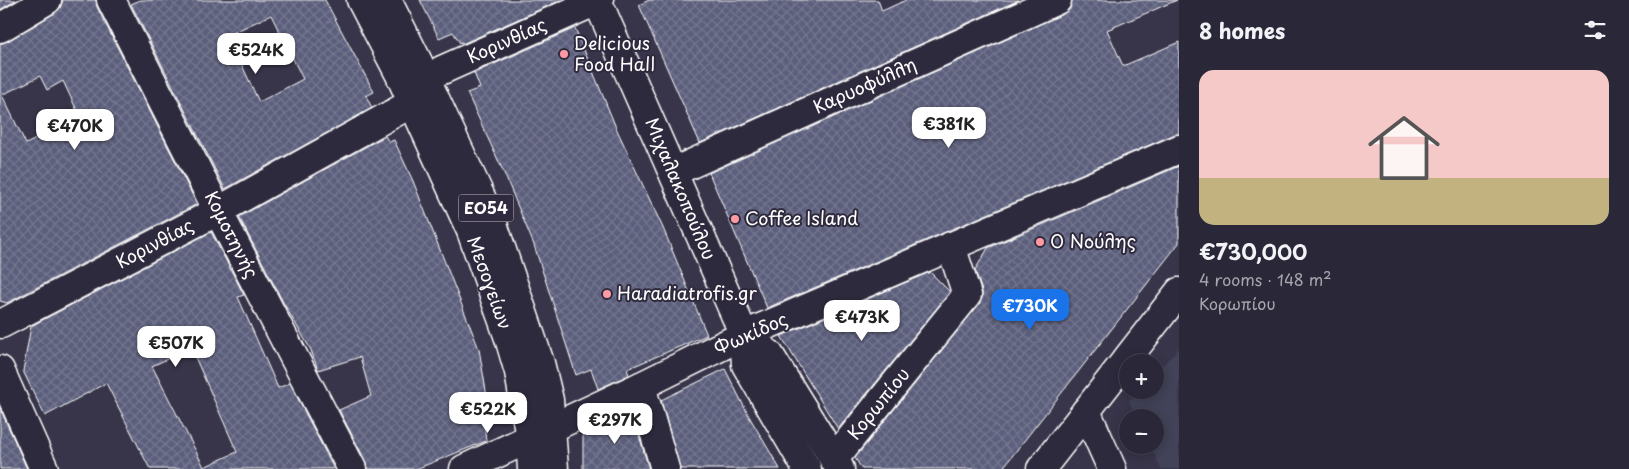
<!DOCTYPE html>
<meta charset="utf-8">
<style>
:root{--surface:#2a2838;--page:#323040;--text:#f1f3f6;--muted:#a5a6ae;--line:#464453;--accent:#1a73e8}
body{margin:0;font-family:"Playpen Sans",sans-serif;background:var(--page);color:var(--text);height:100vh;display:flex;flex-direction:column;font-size:19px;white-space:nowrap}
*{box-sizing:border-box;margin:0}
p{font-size:16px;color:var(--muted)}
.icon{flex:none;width:28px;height:28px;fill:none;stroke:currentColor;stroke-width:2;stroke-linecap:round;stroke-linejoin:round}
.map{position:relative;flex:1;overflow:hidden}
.sheet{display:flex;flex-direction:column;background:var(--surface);width:450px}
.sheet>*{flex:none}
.buttons{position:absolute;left:1119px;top:354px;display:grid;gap:10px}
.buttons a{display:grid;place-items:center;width:45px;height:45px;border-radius:50%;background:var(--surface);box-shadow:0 2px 12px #0003,0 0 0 1px var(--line);font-size:25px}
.price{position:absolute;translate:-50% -42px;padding:0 11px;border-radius:10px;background:#fff;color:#222;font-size:16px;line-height:32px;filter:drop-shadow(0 1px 2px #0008)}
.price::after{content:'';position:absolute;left:50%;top:30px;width:15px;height:11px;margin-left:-8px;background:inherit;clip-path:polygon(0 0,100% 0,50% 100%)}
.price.active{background:var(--accent);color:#fff}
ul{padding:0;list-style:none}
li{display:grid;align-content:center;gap:10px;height:265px;padding:0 20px}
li+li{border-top:1px solid var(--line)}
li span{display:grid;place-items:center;height:155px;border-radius:15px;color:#555}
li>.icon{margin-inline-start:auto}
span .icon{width:90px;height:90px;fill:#fffc;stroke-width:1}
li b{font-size:21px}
h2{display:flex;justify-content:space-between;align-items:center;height:60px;padding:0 20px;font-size:21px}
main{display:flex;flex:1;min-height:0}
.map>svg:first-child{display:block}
.built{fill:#434259}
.building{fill:url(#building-cross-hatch);stroke:#fff;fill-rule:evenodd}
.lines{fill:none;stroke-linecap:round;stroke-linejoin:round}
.minor-casing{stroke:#fff;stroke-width:31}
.major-casing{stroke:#fff;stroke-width:31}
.minor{stroke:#2f2a3d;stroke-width:28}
.major{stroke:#2f2a3d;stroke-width:28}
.poi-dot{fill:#ff9aa2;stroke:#2f2a3d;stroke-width:2}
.labels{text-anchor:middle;stroke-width:4;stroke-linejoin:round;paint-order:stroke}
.shield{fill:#2f2a3d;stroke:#c1bfc5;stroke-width:1}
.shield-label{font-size:16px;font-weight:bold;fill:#fff}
.street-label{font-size:18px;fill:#fff;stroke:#2f2a3d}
.poi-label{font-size:18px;fill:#fff;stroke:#2f2a3d;text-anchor:start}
</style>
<main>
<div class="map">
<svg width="1179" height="469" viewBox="0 0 1179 469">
<defs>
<pattern id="building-cross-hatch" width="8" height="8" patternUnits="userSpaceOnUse" patternTransform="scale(1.25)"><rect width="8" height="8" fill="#5c5f7c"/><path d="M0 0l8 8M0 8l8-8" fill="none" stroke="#747790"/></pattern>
</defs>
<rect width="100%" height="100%" fill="#38354a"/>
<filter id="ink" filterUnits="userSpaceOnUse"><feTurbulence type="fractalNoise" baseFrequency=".02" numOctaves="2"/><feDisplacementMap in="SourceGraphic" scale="10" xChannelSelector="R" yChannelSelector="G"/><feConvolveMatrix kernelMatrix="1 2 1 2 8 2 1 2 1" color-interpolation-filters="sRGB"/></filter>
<g filter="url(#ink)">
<path class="built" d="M1179,348v121h-18l-11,-24h5v-27l-18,-1 -8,-16 10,-11h16v-17z"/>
<g class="building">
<path d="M0,0h16l-16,10z"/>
<path d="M63,0h33l1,7 100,197 -190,99 -7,-2v-257l8,-3 47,-28 5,-5zM40,76l7,14 16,-9 17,36 -54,27 -24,-49z"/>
<path d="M140,0h185l49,92 -8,4 6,12 -147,81 -94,-185zM271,15l32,64 -44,23 -31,-67z"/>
<path d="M420,0h141l-99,44v-2l-2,1 -7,-11 -14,6z"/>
<path d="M649,0h229l4,11 24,-11h113l-319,143 -61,-138z"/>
<path d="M1072,0h105l-70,30 16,36 56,-24v92l-6,1 -406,173 -58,-135 354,-159 7,-5z"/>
<path d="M575,28l42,102 46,98 44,107 -80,34 2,6 -31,14 -7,-20 -15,6 -42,-130 -30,-72 -37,-80 13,-5 -6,-15z"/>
<path d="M385,136l4,6 5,-2 19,41 66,168 12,72 -7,1 2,19 -70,28h-48l-2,-7 -27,-52 32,-14 -11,-39 -42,13 -7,-20 -27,-46 -45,-87z"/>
<path d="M1179,166v77l-177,226h-140l-7,-11 124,-154 3,-6v-7l-7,-21 13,-22z"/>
<path d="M211,232l33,63 -6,2 40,91 12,-5 44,86h-184l-44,-86 -61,33 -22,-45 8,-45zM191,348l46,104 -33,15 -52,-101z"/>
<path d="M930,272l20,20 -112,137 -57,-93z"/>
<path d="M725,369l25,49 30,51h-100l-19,-69z"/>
<path d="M0,408l27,61h-27z"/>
<path d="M631,408l18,61h-66v-34l10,-1 -1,-8z"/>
</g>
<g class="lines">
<g class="minor-casing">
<g id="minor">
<path d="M111,0l107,211 134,258"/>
<path d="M0,28l47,-28"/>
<path d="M442,70l157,-70"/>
<path d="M673,172l384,-172"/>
<path d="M1,324l217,-113 194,-108"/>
<path d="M0,370l44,99"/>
<path d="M641,386l24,83"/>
<path d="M1086,411l26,58"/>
<path d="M834,459l133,-164 -16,-49"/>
<path d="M464,469l177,-83 103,-51 435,-186"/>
<path d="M1041,469l138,-177"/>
</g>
</g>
<g class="major-casing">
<g id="major">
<path d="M361,0l38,73 72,158 38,107 10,34 11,66 2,31"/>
<path d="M387,0l31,62 74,159 48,142 9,37 5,69"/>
<path d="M597,0l147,335 25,19 71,115"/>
<path d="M744,335l2,30 61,104"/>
</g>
</g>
<use href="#minor" class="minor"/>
<use href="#major" class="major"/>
</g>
</g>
<g class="poi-dot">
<circle cx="564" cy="54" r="5"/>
<circle cx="735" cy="219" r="5"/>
<circle cx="1040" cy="242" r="5"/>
<circle cx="607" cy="294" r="5"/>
</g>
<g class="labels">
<rect class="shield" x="458.5" y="194.5" width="55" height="27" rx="4"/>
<g class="shield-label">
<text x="486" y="214">ΕΟ54</text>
</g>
<g class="street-label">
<text transform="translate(507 41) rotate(-24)" y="6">Κορινθίας</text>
<text transform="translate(865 86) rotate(-24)" y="6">Καρυοφύλλη</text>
<text transform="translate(680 189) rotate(67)" y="6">Μιχαλακοπούλου</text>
<text transform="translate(231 235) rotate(63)" y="6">Κομοτηνής</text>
<text transform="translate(155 244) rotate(-28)" y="6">Κορινθίας</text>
<text transform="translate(489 283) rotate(70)" y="6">Μεσογείων</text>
<text transform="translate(751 334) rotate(-24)" y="6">Φωκίδος</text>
<text transform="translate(879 404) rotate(-51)" y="6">Κορωπίου</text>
</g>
<g class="poi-label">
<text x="574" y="50">Delicious<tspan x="574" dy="21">Food Hall</tspan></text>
<text x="745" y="225">Coffee Island</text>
<text x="1050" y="248">Ο Νούλης</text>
<text x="617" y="300">Haradiatrofis.gr</text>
</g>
</g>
</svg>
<div class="buttons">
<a>+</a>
<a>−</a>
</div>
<b class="price" style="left:256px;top:75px">€524K</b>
<b class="price" style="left:949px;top:149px">€381K</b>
<b class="price" style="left:75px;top:151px">€470K</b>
<b class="price active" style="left:1030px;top:331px">€730K</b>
<b class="price" style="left:862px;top:342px">€473K</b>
<b class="price" style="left:176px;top:368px">€507K</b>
<b class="price" style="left:488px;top:434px">€522K</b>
<b class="price" style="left:615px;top:445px">€297K</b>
</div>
<section class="sheet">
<h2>8 homes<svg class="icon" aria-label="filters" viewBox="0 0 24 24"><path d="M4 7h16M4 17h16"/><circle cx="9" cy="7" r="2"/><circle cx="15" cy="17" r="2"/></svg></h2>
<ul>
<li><span style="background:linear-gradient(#f6c9c9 70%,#c2b280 0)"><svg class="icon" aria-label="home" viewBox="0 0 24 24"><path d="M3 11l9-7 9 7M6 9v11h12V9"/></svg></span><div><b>€730,000</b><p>4 rooms · 148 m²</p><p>Κορωπίου</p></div></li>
</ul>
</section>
</main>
